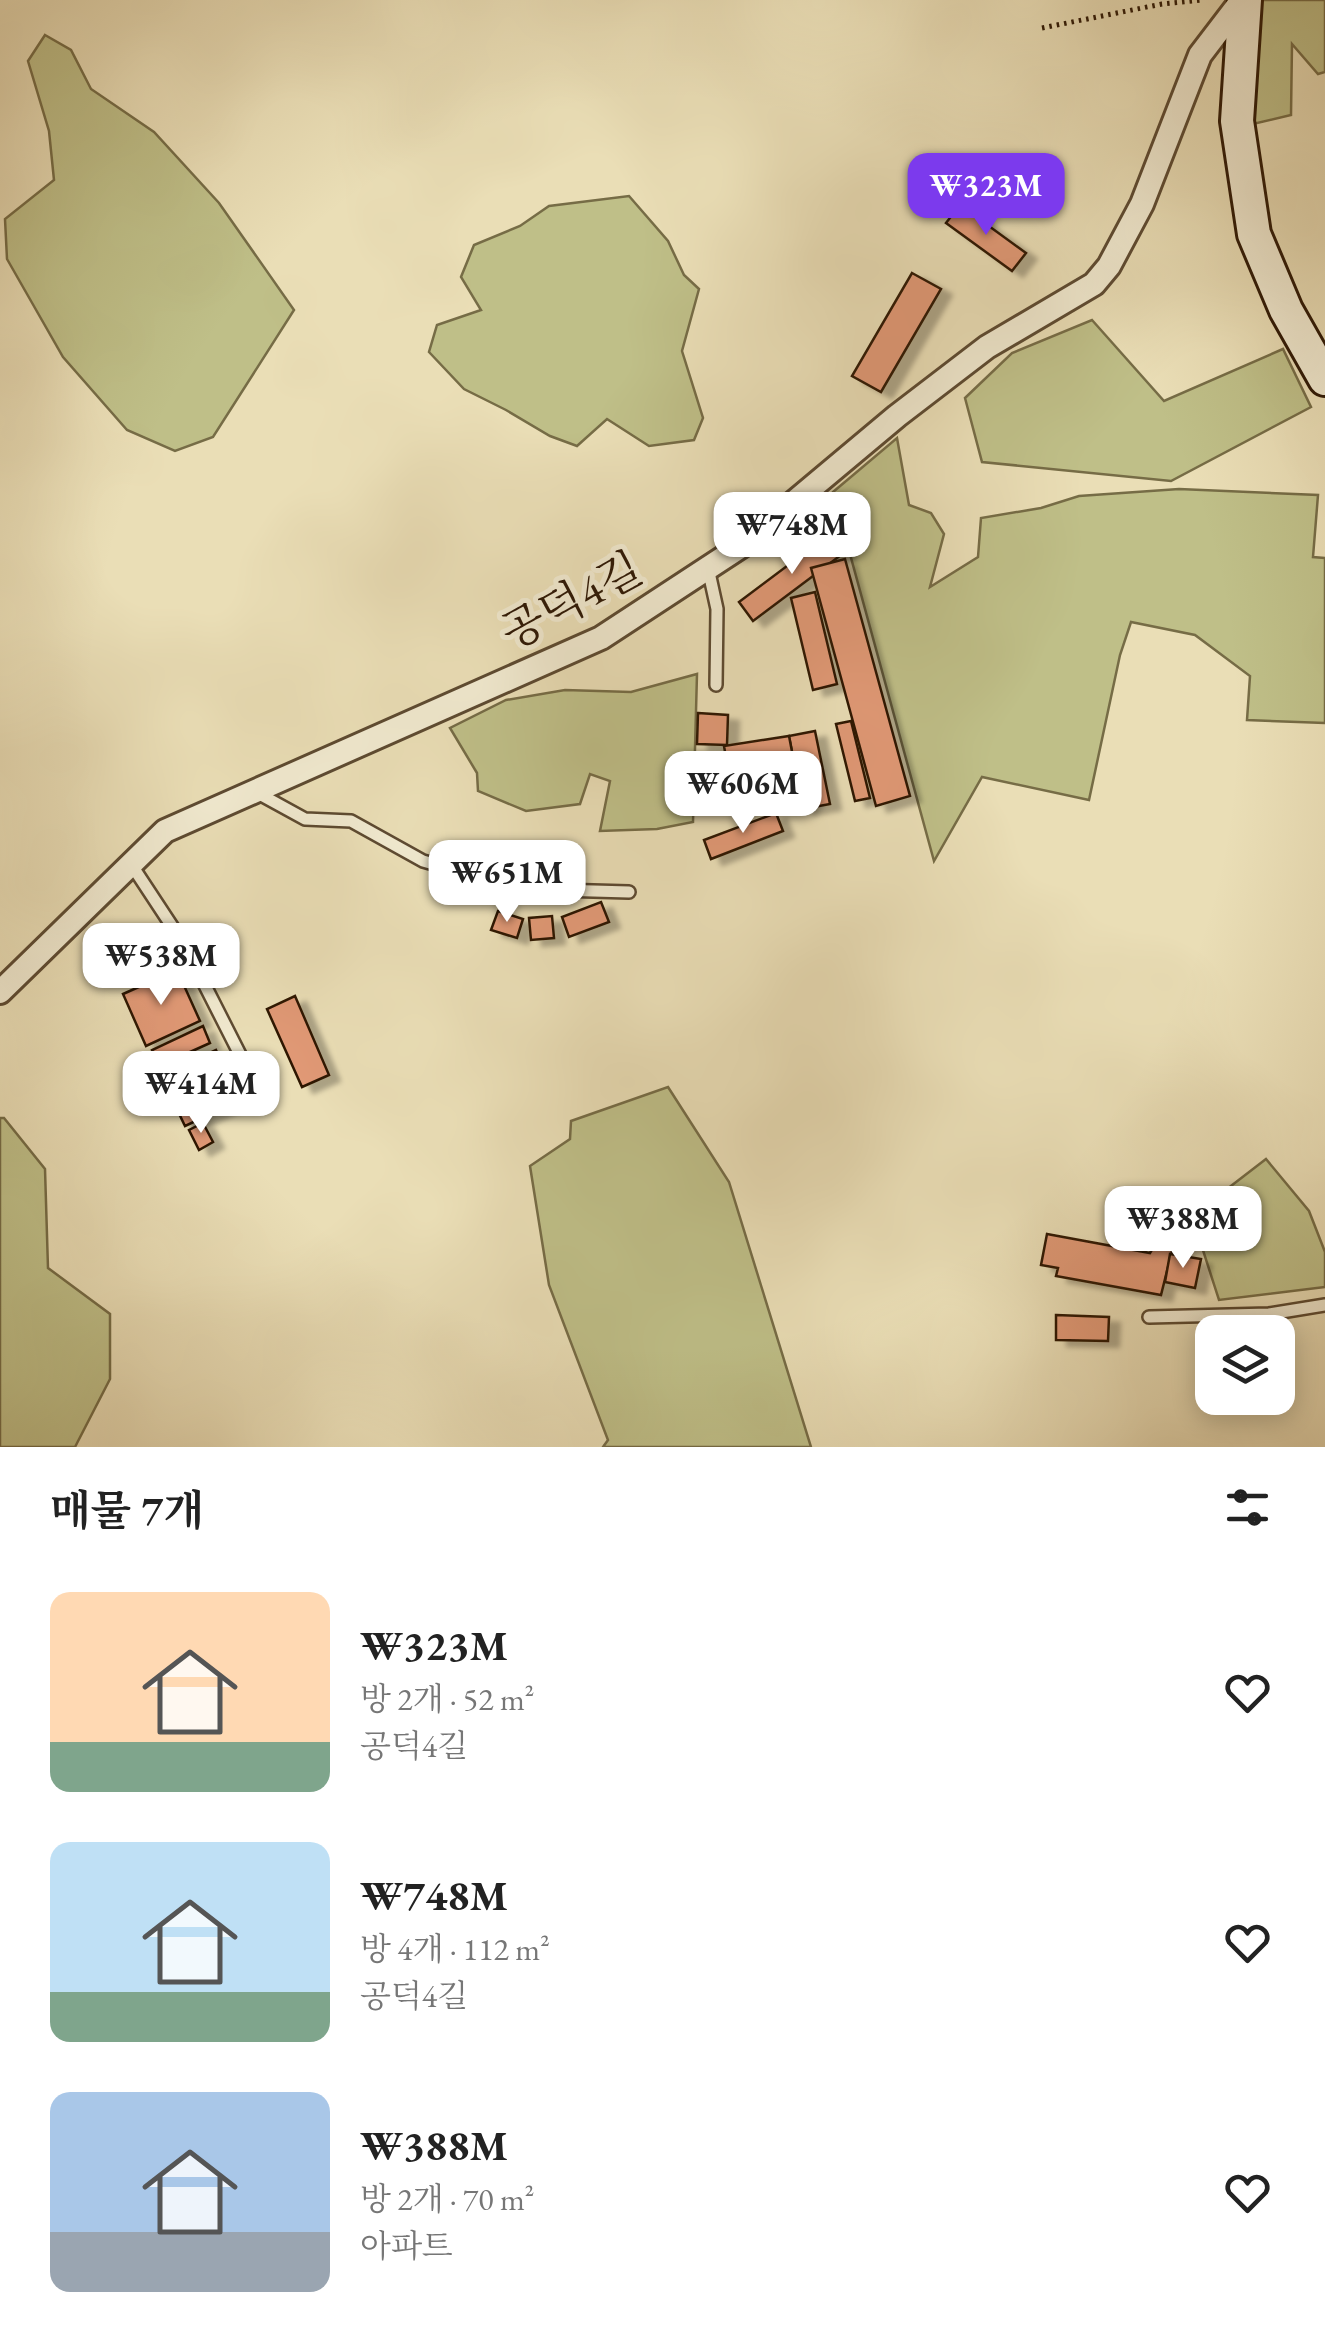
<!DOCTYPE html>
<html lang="ko">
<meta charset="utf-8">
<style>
:root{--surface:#fff;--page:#f6f6f6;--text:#222;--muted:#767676;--accent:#7c3aed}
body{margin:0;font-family:"EB Garamond","Noto Serif KR",serif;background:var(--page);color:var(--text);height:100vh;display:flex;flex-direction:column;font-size:38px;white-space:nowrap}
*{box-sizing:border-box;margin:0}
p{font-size:32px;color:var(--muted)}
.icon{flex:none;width:55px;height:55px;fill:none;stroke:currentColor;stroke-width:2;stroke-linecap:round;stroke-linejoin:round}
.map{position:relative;height:1447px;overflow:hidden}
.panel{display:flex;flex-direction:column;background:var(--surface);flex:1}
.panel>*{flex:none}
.buttons{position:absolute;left:1195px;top:1315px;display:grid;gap:20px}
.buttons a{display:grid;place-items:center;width:100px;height:100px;border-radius:20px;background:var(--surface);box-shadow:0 5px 25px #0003;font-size:50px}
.price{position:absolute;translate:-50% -85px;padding:0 22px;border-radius:20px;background:#fff;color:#222;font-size:32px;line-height:65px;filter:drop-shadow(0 2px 5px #0008)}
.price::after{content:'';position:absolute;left:50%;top:60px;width:30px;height:22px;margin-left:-15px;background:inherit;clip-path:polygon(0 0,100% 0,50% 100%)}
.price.current{background:var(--accent);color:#fff}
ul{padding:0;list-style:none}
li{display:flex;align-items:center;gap:30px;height:250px;padding:0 50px}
li span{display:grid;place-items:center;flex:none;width:280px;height:200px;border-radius:20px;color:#555}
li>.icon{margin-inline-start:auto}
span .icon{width:120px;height:120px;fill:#fffc;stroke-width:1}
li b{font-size:42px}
h2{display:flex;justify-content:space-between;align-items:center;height:120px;padding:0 50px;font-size:42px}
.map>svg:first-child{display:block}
.green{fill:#bfbf88;stroke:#766c46;stroke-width:2.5}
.building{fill:#e19976;stroke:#2e1805;stroke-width:2.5;filter:url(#shadow)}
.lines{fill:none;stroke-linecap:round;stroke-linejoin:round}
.lane-casing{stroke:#5d4a31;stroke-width:16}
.street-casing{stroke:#5d4a31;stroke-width:28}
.secondary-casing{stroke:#2e1805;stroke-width:38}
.path{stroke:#2e1805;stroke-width:5;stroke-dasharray:2.5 5;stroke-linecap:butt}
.lane{stroke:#f1ead0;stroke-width:11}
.street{stroke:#f1ead0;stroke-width:22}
.secondary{stroke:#f1ead0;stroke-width:32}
.labels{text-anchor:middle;stroke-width:10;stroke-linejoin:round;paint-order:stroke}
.street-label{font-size:45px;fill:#2e1805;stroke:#f1ead0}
</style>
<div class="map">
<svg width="1325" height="1447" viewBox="0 0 1325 1447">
<defs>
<filter id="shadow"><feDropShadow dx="11" dy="6" stdDeviation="2.5" flood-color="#0004"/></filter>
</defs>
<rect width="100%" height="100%" fill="#eadeb6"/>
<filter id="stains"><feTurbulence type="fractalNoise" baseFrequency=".002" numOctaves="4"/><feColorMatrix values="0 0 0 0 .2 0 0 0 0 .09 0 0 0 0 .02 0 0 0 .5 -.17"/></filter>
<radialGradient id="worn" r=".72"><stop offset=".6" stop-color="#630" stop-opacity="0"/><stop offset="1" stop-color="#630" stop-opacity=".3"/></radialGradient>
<g class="green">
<path d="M1255,0h70v72l-7,2 -26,-30 -1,71 -38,9 -1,-120z"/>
<path d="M45,35l26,15 20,39 63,43 65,71 75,107 -81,127 -38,14 -48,-21 -64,-73 -56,-98 -2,-40 49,-39 -5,-49 -21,-70z"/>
<path d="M629,196l39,45 16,34 15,14 -17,62 21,67 -9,22 -45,6 -42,-27 -30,27 -27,-10 -44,-26 -42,-21 -35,-37 8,-27 44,-15 -20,-33 13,-32 46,-19 29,-20z"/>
<path d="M1092,320l72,81 119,-52 28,58 -140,74 -189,-19 -17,-64 47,-45z"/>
<path d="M897,438l12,67 22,8 13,21 -14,53 48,-30 3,-39 60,-10 38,-12 100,-7 139,6 -5,62 12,1v165l-78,-3 3,-44 -55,-41 -64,-13 -11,33 -31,145 -107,-23 -48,84 -101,-369z"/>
<path d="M697,674l-4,148 -36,7 -57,2 10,-50 -20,-7 -10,30 -54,7 -48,-20 -1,-18 -27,-45 56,-28 59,-10 66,2z"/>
<path d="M668,1087l61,95 82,265h-208l5,-7 -59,-155 -19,-119 40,-27 1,-18z"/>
<path d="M0,1118h4l41,51 3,99 62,46v65l-35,68h-75z"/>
<path d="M1266,1159l43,52 16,41v35l-106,13 -27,-84z"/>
</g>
<g class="building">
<path d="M960,205l66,48 -14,18 -66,-48z"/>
<path d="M912,273l29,16 -60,103 -29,-16z"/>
<path d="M831,533l14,19 -92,69 -14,-19z"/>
<path d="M845,559l65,237 -34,10 -65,-238z"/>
<path d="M815,592l22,92 -24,6 -22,-92z"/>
<path d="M698,713l30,2 -1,30 -30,-1z"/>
<path d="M851,721l19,77 -15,3 -19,-77z"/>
<path d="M815,731l15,73 -27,5 -14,-73z"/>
<path d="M789,736l4,21h-13l-52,12 -4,-23z"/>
<path d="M780,757l9,38 -41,10 -3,-13 -37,9 -6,-26z"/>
<path d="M776,813l7,18 -72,28 -7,-19z"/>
<path d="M601,902l8,20 -40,15 -7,-20z"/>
<path d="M498,911l25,8 -6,19 -26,-8z"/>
<path d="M552,916l2,22 -23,2 -2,-22z"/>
<path d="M177,970l23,51 -54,25 -23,-52z"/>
<path d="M295,996l34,79 -27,12 -35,-78z"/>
<path d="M203,1026l7,17 -51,23 -7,-16z"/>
<path d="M216,1050l23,51 -54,25 -24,-50z"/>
<path d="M203,1123l10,19 -14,8 -10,-20z"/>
<path d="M1047,1234l103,19 7,-12 17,2 -13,52 -105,-19 2,-8 -17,-3z"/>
<path d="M1170,1254l31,5 -6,29 -30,-6z"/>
<path d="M1056,1315l53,2 -1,24 -52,-1z"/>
</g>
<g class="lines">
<g class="lane-casing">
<g id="lane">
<path d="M708,568l9,41 -1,76"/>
<path d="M254,791l51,28 46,2 72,40 99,28 107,3"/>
<path d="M131,864l54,82 76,150"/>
<path d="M1149,1317l120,-3 56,-9"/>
</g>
</g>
<g class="street-casing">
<path id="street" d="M0,992l165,-161 436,-193 142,-93 154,-129 90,-69 107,-63 15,-18 33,-62 58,-149 42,-55"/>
</g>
<g class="secondary-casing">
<path id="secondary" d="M1245,0l-8,121 17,113 32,76 39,69"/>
</g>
<path class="path" d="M1042,28l120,-24 39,-4"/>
<use href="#lane" class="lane"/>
<use href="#street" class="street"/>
<use href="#secondary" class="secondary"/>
</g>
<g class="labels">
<g class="street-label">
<text transform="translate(571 600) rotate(-28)" y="16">공덕4길</text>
</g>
</g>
<rect width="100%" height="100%" filter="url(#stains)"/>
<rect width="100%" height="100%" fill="url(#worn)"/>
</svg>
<div class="buttons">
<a><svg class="icon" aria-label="layers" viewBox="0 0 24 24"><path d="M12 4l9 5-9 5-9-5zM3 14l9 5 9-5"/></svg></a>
</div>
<b class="price current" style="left:986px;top:238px">₩323M</b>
<b class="price" style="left:792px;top:577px">₩748M</b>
<b class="price" style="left:743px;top:836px">₩606M</b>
<b class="price" style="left:507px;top:925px">₩651M</b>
<b class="price" style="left:161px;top:1008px">₩538M</b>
<b class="price" style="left:201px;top:1136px">₩414M</b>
<b class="price" style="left:1183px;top:1271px">₩388M</b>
</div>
<section class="panel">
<h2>매물 7개<svg class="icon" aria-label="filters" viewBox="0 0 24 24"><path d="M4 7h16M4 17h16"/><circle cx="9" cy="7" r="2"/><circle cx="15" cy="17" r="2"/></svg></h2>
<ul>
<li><span style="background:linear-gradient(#ffd9b3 75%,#7fa58c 0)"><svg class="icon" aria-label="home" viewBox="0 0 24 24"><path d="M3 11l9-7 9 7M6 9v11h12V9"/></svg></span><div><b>₩323M</b><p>방 2개 · 52 m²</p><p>공덕4길</p></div><svg class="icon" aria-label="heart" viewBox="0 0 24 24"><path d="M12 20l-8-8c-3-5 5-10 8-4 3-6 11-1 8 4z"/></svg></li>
<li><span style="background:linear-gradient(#bfe0f5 75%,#7fa58c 0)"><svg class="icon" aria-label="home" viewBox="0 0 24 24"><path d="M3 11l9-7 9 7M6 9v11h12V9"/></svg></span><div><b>₩748M</b><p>방 4개 · 112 m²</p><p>공덕4길</p></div><svg class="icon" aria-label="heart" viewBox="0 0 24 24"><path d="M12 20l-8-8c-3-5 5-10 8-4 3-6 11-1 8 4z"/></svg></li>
<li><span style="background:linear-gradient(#a9c7e8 70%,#9aa5b1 0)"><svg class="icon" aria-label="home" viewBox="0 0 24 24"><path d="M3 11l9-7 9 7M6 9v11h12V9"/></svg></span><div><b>₩388M</b><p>방 2개 · 70 m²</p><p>아파트</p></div><svg class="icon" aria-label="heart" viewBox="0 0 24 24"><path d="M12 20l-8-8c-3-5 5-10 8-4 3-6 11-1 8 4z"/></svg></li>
</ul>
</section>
